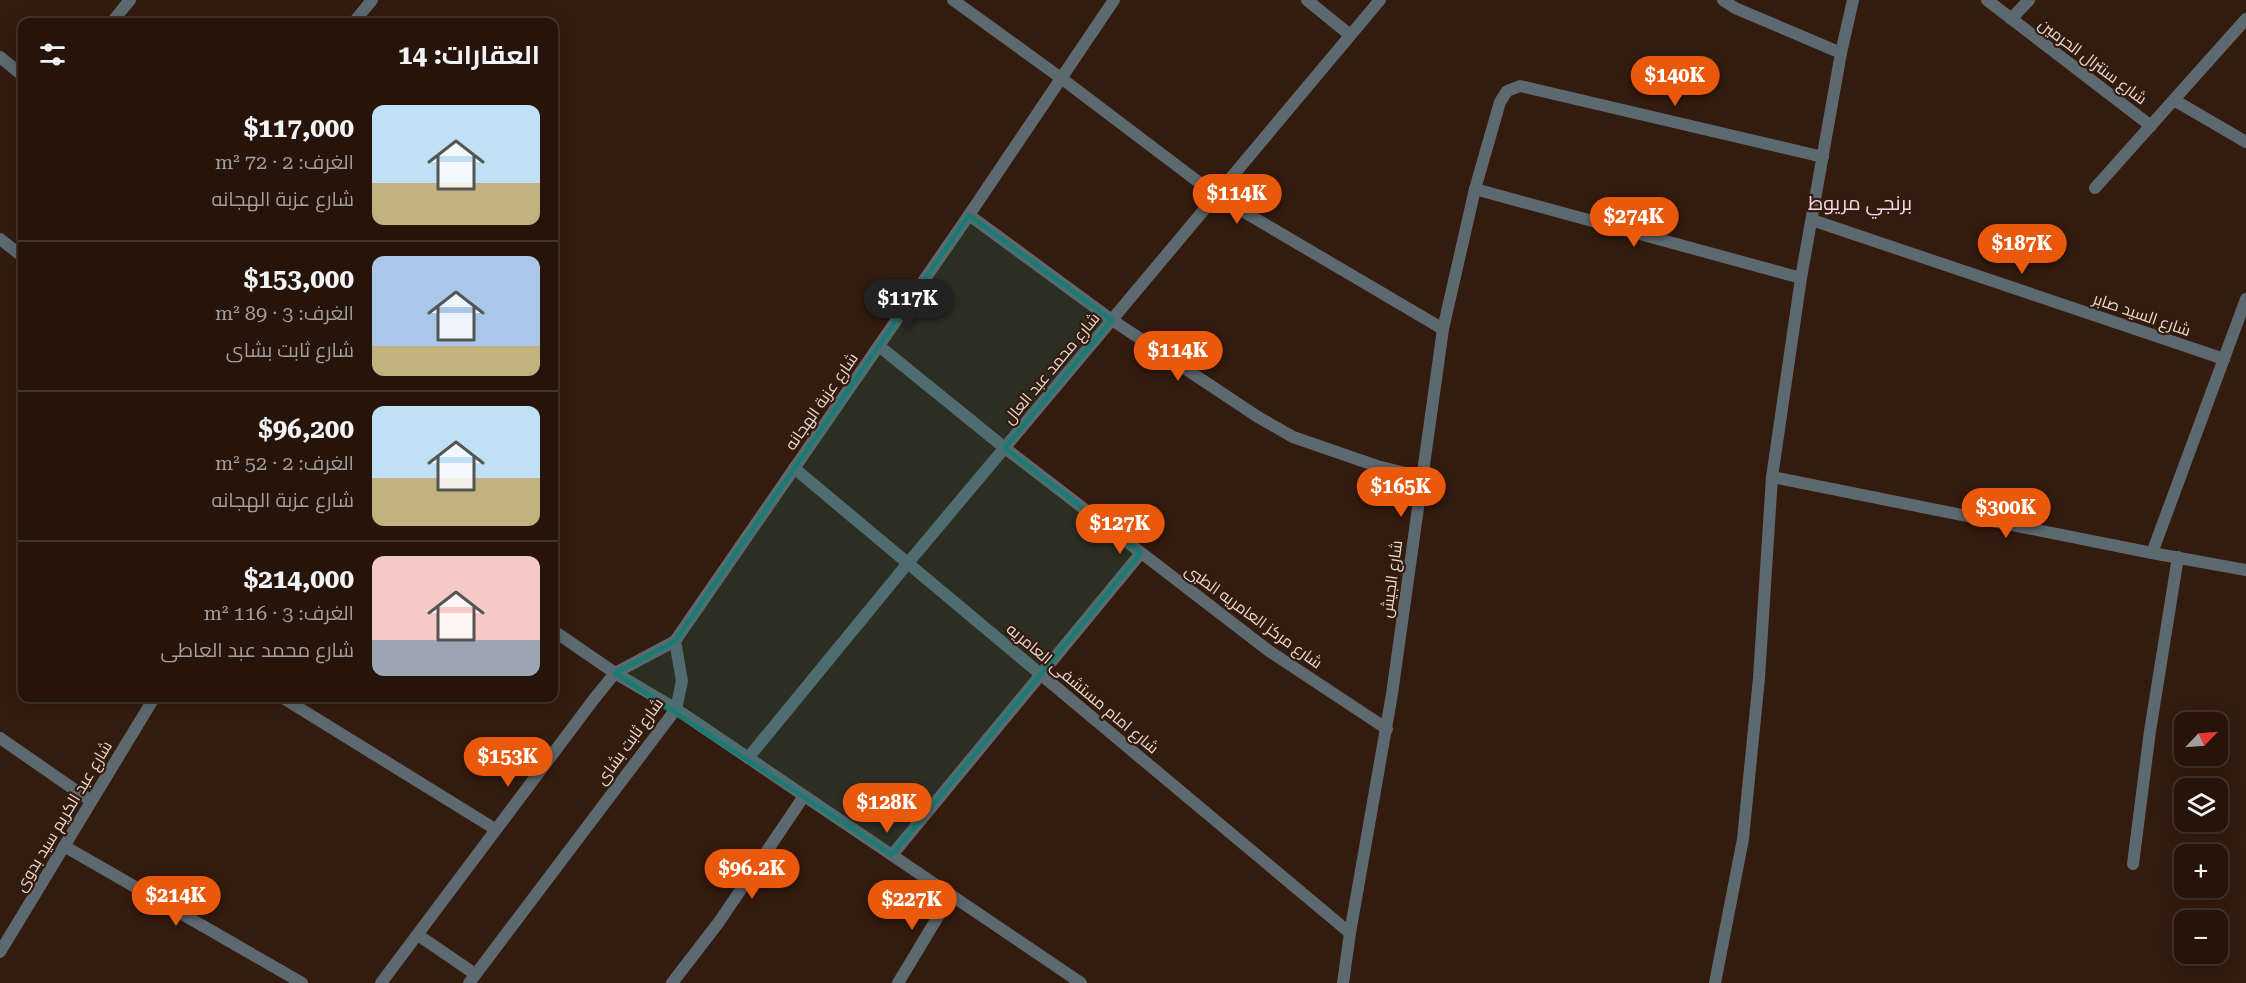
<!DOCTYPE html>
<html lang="ar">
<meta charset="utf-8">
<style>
:root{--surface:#26140a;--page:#322118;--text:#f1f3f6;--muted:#a49e9c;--line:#42332b;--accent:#ea580c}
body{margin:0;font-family:"Roboto Serif",Cairo,serif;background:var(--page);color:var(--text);direction:rtl;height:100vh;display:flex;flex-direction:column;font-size:22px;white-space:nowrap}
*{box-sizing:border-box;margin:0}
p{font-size:20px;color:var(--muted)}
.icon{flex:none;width:33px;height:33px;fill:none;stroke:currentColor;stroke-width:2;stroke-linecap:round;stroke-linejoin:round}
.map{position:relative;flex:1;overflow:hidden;direction:ltr}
.sheet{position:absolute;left:18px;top:18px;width:540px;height:684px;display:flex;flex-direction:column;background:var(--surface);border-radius:12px;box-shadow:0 3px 15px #0003,0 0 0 2px var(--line);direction:rtl}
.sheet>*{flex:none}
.needle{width:39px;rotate:65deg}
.buttons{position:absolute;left:2174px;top:712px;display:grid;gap:12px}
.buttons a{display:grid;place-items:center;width:54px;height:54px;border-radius:12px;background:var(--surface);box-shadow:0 3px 15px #0003,0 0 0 2px var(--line);font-size:30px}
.price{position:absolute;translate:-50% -51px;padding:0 14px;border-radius:21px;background:var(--accent);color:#fff;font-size:20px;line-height:39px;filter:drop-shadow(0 2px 3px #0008)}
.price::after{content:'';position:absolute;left:50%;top:36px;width:18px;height:14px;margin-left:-9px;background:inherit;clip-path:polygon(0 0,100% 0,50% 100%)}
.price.current{background:#222;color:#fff}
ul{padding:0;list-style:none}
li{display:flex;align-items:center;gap:18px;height:150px;padding:0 18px}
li+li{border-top:2px solid var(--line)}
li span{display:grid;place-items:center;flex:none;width:168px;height:120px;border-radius:12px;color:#555}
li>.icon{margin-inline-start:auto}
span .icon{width:72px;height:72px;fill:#fffc;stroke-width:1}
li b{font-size:26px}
h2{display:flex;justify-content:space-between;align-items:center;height:72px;padding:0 18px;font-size:26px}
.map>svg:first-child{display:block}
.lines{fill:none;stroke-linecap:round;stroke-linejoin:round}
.minor{stroke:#5d6971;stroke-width:12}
.marked{fill:#1a7b73;fill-opacity:0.2;stroke:#1a7b73;stroke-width:4.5;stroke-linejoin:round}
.labels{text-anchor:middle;stroke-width:4.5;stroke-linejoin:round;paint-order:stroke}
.street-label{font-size:16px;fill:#eadad1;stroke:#331b0e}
.quarter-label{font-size:20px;fill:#f6d6e5;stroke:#331b0e}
</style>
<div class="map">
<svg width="2246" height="983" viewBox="0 0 2246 983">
<rect width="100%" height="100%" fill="#331b0e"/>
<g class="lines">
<g class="minor">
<path d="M953,0l108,78 156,118 226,133"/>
<path d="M1307,0l43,35"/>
<path d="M1723,0l12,8 106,45"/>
<path d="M1987,0l164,126"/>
<path d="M2011,19l18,-19"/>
<path d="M112,22l18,-22"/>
<path d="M354,22l18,-22"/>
<path d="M0,57l22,18"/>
<path d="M2174,100l72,42"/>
<path d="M2095,188l151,-169"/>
<path d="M1475,189l326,89"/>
<path d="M969,215l143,105 146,97 35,20 84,29 45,11"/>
<path d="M1812,220l412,139"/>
<path d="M0,239l22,17"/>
<path d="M879,346l126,102 264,203 118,78"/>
<path d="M794,468l556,465"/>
<path d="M1772,477l380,76 94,17"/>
<path d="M2152,553l94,-254"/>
<path d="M554,631l61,42 61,36 405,274"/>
<path d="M283,698l212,131"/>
<path d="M0,738l91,63"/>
<path d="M748,758l160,-195 472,-563"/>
<path d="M64,846l238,137"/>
<path d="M892,855l249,-302"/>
<path d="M2133,864l17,-133 28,-174"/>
<path d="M418,935l57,39"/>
<path d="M0,952l154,-254"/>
<path d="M381,983l213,-284 21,-26 60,-32 294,-426 145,-215"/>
<path d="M469,983l207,-274 6,-28 -7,-40"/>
<path d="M672,983l47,-61 85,-126"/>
<path d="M898,983l53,-88"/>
<path d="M1343,983l7,-50 42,-239 51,-365 32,-140 25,-87 7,-11 13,-5 303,71"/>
<path d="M1715,983l28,-144 16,-161 13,-201 29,-199 40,-225 12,-53"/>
</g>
</g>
<path class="marked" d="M969,215l143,105 -107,128 136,105 -249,302 -277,-182 60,-32z"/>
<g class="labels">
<g class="street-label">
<text transform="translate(2093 61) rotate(37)" y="6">شارع سنترال الحرمين</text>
<text transform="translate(2142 314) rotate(19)" y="6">شارع السيد صابر</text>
<text transform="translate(1051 368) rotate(-50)" y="6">شارع محمد عبد العال</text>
<text transform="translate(821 401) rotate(-55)" y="6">شارع عزبة الهجانه</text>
<text transform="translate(1391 579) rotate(-82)" y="6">شارع الجيش</text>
<text transform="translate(1254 616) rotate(36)" y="6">شارع مركز العامريه الطبى</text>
<text transform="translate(1083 688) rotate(40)" y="6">شارع امام مستشفى العامريه</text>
<text transform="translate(629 741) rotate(-54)" y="6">شارع ثابت بشاى</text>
<text transform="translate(63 816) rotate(-59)" y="6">شارع عبد الكريم سيد بدوى</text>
</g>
<g class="quarter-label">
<text x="1860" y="210">برنجي مريوط</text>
</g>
</g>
</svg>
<div class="buttons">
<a><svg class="needle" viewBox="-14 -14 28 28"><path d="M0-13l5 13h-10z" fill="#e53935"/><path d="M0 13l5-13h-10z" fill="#a49e9c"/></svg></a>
<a><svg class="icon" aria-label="layers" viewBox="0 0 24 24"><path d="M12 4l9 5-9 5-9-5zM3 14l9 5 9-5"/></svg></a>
<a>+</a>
<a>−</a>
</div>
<b class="price" style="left:1675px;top:107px">$140K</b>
<b class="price" style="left:1237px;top:225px">$114K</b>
<b class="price" style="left:1634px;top:248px">$274K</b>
<b class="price" style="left:2022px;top:275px">$187K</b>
<b class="price current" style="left:908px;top:330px">$117K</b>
<b class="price" style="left:1178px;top:382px">$114K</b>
<b class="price" style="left:1401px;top:518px">$165K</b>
<b class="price" style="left:2006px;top:539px">$300K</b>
<b class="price" style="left:1120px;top:555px">$127K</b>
<b class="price" style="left:508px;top:788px">$153K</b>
<b class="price" style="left:887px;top:834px">$128K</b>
<b class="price" style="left:752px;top:900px">$96.2K</b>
<b class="price" style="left:176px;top:927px">$214K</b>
<b class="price" style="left:912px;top:931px">$227K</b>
<section class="sheet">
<h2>العقارات: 14<svg class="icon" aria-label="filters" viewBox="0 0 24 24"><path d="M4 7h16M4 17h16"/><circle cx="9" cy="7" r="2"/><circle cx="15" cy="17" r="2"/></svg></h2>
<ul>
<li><span style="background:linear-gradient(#bfe0f5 65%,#c2b280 0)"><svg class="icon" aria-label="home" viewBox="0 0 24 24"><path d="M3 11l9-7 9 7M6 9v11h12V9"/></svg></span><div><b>$117,000</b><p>الغرف: 2 · 72 m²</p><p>شارع عزبة الهجانه</p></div></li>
<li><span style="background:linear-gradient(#a9c7e8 75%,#c2b280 0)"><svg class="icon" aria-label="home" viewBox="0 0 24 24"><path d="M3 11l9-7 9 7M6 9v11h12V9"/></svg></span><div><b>$153,000</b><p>الغرف: 3 · 89 m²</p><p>شارع ثابت بشاى</p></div></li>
<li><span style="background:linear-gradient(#bfe0f5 60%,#c2b280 0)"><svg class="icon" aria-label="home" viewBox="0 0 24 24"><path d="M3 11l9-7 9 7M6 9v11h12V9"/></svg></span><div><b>$96,200</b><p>الغرف: 2 · 52 m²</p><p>شارع عزبة الهجانه</p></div></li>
<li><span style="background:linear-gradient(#f6c9c9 70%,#9aa5b1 0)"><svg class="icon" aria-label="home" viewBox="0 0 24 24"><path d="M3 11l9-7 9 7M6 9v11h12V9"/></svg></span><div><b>$214,000</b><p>الغرف: 3 · 116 m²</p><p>شارع محمد عبد العاطى</p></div></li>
</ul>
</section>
</div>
